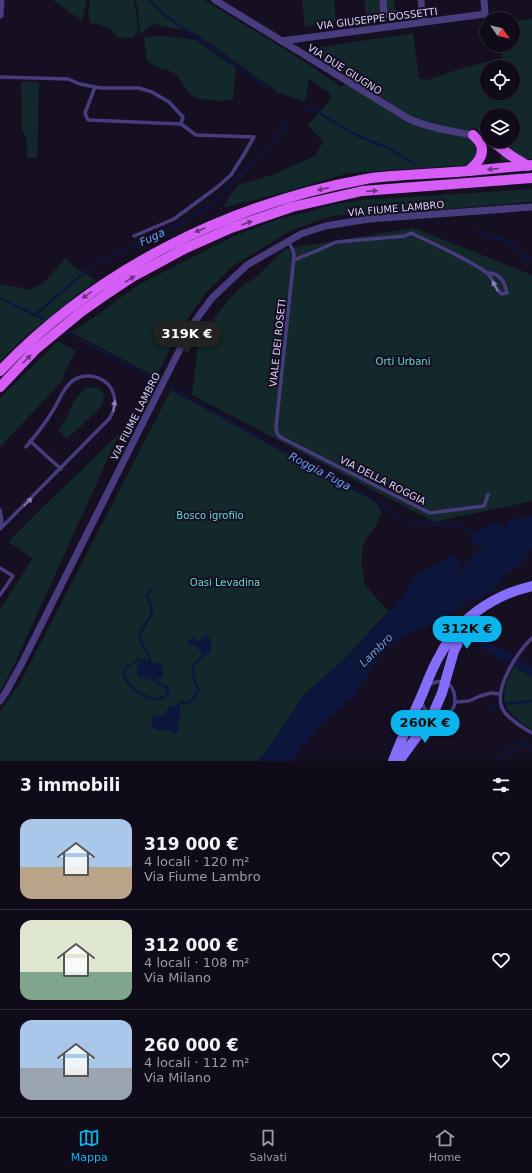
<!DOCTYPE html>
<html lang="it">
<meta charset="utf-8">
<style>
:root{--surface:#100b19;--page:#191422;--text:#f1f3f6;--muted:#9c9ba2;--line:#302b38;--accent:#0cb4ee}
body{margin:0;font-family:"DejaVu Sans",sans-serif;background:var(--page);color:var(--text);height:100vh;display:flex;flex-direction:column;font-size:15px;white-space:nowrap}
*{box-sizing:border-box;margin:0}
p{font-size:13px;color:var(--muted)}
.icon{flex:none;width:22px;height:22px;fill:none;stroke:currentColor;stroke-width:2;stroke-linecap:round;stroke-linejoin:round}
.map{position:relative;height:761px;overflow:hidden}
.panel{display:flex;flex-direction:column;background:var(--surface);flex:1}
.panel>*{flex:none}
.needle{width:26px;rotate:124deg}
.tools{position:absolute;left:480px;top:12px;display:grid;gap:8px}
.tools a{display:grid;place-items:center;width:40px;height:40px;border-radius:50%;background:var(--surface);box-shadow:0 2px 6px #0003,0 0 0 1px var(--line);font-size:20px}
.price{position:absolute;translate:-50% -34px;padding:0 9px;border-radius:14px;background:var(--accent);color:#111;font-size:13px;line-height:26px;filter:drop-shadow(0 1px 2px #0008)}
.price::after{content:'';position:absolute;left:50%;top:24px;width:12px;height:9px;margin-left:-6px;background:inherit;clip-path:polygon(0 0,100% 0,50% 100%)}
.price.selected{background:#222;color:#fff}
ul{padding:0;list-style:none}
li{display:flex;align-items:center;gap:12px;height:100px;padding:0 20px}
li+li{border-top:1px solid var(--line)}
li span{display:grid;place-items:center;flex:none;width:112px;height:80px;border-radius:12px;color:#555}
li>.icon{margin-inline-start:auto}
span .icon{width:48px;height:48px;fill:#fffc;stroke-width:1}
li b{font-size:17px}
h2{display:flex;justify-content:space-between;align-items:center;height:48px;padding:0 20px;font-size:17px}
.dock{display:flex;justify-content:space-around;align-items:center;height:56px;border-top:1px solid var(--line);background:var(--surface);font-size:11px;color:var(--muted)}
.dock a{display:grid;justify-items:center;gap:2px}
.dock .selected{color:var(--accent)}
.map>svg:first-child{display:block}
.green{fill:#12282b;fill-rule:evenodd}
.water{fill:#0c163d}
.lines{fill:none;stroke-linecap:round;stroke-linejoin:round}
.stream{stroke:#0c163d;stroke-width:2.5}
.canal{stroke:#0c163d;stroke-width:9}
.lane{stroke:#493c7e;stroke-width:3.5}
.street{stroke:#493c7e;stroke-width:7}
.secondary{stroke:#866df8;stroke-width:10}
.primary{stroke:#d65ef7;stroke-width:10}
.oneway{fill:#6c3381}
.oneway2{fill:#8c7fb7}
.labels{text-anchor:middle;stroke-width:4;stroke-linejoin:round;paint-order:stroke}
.street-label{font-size:10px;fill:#ddd1fd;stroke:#150f21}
.park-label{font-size:10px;fill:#61d9ce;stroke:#150f21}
.water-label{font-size:11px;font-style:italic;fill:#659df7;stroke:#150f21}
</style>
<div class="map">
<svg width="532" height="761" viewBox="0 0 532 761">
<rect width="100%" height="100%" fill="#150f21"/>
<g class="green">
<path d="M53,0h34l-5,21z"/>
<path d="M90,0h43l2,4 3,25 -4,8c-5,1 -11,2 -16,0 -3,-2 -5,-5 -7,-7 -6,-4 -14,-7 -21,-7l-2,-9z"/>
<path d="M135,0h69l98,60 38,26 20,-2 -51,-35 104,-16 6,45 8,2 33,-11 42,-11v-13h11v-24l19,-2v140l-31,2v-19l-1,-1h13v-26h-26v19l-15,-7 -1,11 7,15 -8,12 -121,8 -65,19 -61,16 5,-10 10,-13 37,-11 40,-18 8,-14 -15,-17 21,-24 2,-7 -22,-15 -4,23 -26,-9 -84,-60 -42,-9 -13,11 -3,-31zM487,67h26v26h-26z"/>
<path d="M302,0h32l2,21 -31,6z"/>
<path d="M364,0h30l1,12 -29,4z"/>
<path d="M153,36l21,1 21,3 41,28 -3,31 -13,2 -20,-2 -9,-4 -14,-19 -9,-6 -9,-2 -12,-7 -3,-23z"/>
<path d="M21,82h18l-2,76h-10c0,-9 2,-20 -5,-27z"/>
<path d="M532,189v13l-168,14 -1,-5 -34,6 -38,13 -58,36 -27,27 -27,38 -23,46 -85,-45 26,-17 41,-30 94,-48 49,-19 29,-6 15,-6 36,-6z"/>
<path d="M414,228l118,47v226l-98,21 -242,-127 6,-50 16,-27 22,-27 22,-16 27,-26z"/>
<path d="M65,258l7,7 24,15 -71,57 -25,24v-77l23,4 7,2 15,-8z"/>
<path d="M58,341l18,10 -11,20 -2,9 -63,67v-49z"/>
<path d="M94,387l7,2c5,9 3,13 -3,21l-31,29 -9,-9 9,-13 5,-12 7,-10 6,-7z"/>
<path d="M171,390l154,85 50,25 7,13 -7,14 -5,6 -7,12 -2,20 2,3 1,16 24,27 -44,49 -39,34 -38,56 -10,11h-257v-50l20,-28z"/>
<path d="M119,434l-104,229 -15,29v-83l33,-51 -25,-16 34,-34z"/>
<path d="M515,665l17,10v55c-30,-19 -36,-32 -17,-65z"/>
</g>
<g class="water">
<path d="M532,516v33l-12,16 -15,11 -5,4 -4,8 -14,11 -16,3 -23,18 -39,15 -22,19 -31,45 -29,25 -20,23 -9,14h-36l10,-11 38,-56 45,-40 55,-60 12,-20 37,-19 8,8 -8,9 2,2 29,-30 -3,-1 -5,4 -8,-7 12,-12 17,-5 3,4h3l8,-8z"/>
<path d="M207,635c6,6 5,11 2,19l-6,1 -5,-6 -1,-3 -10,-2 4,-6 3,-1 1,4h3z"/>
<path d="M145,661c6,0 10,2 16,3l3,9 -4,5 -6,2 -14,-2 -3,-4 -1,-6 3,-4z"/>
<path d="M173,706l6,5v8l-2,3c2,5 3,7 -1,12h-2l-7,-5c-5,3 -11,1 -15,-2l-1,-7 3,-4 5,-1 3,2 7,-10z"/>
</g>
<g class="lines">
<g class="stream">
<path d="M150,0l14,15 103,72"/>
<path d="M302,108l12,2 44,26 30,12 27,16"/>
<path d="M476,231l9,4 16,4 12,5 5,8 8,7h6"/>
<path d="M0,298l35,17 44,-38 21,-16 85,-39 30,-21 27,-27 47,-51"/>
<path d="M35,315l9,4"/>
<path d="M66,332l89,48"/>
<path d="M170,387l146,83 53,27 33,23"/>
<path d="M410,523c20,0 51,0 68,12"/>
<path d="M441,621l2,-1 12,7"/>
<path d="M145,661l-6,-1 -13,7c0,2 -2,4 -2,6 0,12 22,26 33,26 4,0 8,-3 11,-6l-1,-6 -7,-3 -6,-4"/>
<path d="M150,661c-1,-9 -9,-15 -10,-23 -1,-11 12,-17 12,-28 0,-5 -4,-10 -5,-15l3,-5"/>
<path d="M505,704l27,-3"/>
<path d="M489,709l7,-4"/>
<path d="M179,719l-1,-14 4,-3 6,1 4,-2 7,-11c-4,-9 -7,-15 -6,-24l10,-11"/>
<path d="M523,743l9,6"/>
<path d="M500,761l10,-10 15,-10"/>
</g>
<g class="canal">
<path d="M468,635l26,15"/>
<path d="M497,652l10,5"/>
<path d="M519,664l13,8"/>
</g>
<g class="lane">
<path d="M0,77l68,2 12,5 20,4h39l13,4 17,10 14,15 -2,7 -93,-4 -3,-7 10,-26"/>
<path d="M134,236l40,-17 42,-31 15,-13 12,-19 11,-19 -58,-2 -15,-11"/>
<path d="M288,242c3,4 6,9 6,14l-18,171 1,6 3,4 114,58 36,18 54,-7 4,-11"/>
<path d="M294,260l22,-9 20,-9 69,-6 6,-3c25,12 53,24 75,39 8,6 8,17 16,22l5,-1c-2,-11 -7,-20 -19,-20"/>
<path d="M30,441l31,28"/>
<path d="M0,510l2,11 -2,7"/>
<path d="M0,529l109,-110c6,-9 8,-19 3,-29 -8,-15 -30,-19 -42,-7 -8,8 -12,20 -18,29 -7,12 -17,24 -26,35"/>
<path d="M0,568l13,8 -13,19"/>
<path d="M532,638c-14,13 -40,52 -29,72 5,8 21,19 29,23"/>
<path d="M456,702l13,-1 11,-5 11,-3 9,1"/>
<path d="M422,703c2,6 5,11 12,13 31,8 26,-49 -5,-31"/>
</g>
<g class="street">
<path d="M215,0l194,119c21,9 42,12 64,16"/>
<path d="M421,0l2,22"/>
<path d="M0,15l1,-15"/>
<path d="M384,15l12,-1"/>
<path d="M376,17l8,-2 -1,-15"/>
<path d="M282,41l203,-27 -1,-14"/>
<path d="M0,701l6,-9 16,-29 156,-310 17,-32 17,-23 35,-33 54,-31 24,-8 44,-7 163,-12"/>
</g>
<g class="secondary">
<path d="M393,761c8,-22 19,-43 28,-64 6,-14 11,-29 19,-42 18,-36 53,-60 92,-69"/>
<path d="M399,761l24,-33 10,-14 9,-21 12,-42 14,-28"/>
</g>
<g class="primary">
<path d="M492,141l18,14 18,11"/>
<path d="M468,171c9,-7 18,-17 12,-28 -2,-3 -5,-6 -7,-8"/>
<path d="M0,371c97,-102 229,-167 366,-192 9,-2 18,-2 27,-3 25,-2 51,-3 76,-5 21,-2 42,-4 63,-6"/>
<path d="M0,387l35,-37 46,-38 27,-19 24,-16 52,-28 47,-21 61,-21 70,-16 170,-13"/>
</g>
</g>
<defs><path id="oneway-solid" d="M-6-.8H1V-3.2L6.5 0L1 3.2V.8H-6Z"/></defs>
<g class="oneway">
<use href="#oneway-solid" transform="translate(493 169) rotate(175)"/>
<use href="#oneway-solid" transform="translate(323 189) rotate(167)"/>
<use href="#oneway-solid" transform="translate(372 191) rotate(-5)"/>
<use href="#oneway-solid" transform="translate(247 223) rotate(-19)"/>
<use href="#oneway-solid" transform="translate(200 230) rotate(157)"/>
<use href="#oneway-solid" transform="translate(130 279) rotate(-32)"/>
<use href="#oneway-solid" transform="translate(87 295) rotate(144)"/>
<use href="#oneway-solid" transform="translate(27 359) rotate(-45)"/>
</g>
<g class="oneway2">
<use href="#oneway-solid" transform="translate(495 286) rotate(-118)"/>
<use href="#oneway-solid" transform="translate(114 406) rotate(-81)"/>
<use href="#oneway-solid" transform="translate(28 502) rotate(-45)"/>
</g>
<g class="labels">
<g class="street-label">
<text transform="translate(377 18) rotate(-7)" y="4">VIA GIUSEPPE DOSSETTI</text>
<text transform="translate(345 69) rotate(32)" y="4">VIA DUE GIUGNO</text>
<text transform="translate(396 208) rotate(-5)" y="4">VIA FIUME LAMBRO</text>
<text transform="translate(277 343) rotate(-84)" y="4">VIALE DEI ROSETI</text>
<text transform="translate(135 416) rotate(-63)" y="4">VIA FIUME LAMBRO</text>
<text transform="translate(383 480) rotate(27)" y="4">VIA DELLA ROGGIA</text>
</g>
<g class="park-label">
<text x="403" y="365">Orti Urbani</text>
<text x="210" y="519">Bosco igrofilo</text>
<text x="225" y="586">Oasi Levadina</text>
</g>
<g class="water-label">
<text transform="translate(152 237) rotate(-25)" y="4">Fuga</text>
<text transform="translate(320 471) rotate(28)" y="4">Roggia Fuga</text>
<text transform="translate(376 650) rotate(-45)" y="4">Lambro</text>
</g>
</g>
</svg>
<div class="tools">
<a><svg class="needle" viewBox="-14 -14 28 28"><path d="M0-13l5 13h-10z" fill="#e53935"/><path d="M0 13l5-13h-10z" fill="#9c9ba2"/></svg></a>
<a><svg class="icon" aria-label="locate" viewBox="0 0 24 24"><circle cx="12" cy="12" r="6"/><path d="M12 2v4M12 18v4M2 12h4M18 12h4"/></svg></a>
<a><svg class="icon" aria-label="layers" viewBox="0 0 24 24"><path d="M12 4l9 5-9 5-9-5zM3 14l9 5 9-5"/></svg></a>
</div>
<b class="price selected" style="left:187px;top:355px">319K €</b>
<b class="price" style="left:467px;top:650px">312K €</b>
<b class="price" style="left:425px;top:744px">260K €</b>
</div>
<section class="panel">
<h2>3 immobili<svg class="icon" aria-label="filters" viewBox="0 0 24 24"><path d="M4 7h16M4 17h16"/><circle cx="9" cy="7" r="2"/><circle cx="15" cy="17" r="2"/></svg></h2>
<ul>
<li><span style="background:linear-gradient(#a9c7e8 60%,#b9a48a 0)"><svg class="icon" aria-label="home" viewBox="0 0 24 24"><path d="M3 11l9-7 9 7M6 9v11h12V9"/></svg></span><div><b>319 000 €</b><p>4 locali · 120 m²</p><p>Via Fiume Lambro</p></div><svg class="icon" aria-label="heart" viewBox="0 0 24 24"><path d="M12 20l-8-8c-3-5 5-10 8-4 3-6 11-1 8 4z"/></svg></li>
<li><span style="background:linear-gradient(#dfe7d0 65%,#7fa58c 0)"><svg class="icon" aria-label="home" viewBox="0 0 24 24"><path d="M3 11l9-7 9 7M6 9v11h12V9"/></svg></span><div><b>312 000 €</b><p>4 locali · 108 m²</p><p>Via Milano</p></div><svg class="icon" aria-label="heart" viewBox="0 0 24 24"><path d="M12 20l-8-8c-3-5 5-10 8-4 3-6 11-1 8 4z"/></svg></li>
<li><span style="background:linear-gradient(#a9c7e8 60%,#9aa5b1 0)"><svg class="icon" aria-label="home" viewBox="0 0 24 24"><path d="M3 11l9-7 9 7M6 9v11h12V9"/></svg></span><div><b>260 000 €</b><p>4 locali · 112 m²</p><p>Via Milano</p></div><svg class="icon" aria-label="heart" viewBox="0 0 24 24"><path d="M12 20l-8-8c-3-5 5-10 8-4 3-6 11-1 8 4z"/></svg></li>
</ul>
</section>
<nav class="dock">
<a class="selected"><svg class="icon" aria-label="map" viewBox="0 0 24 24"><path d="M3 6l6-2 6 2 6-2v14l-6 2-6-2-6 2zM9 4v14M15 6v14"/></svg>Mappa</a>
<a><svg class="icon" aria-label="saved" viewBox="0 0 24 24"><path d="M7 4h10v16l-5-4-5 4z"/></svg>Salvati</a>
<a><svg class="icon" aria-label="home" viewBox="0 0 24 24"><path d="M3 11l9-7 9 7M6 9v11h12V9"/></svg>Home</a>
</nav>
